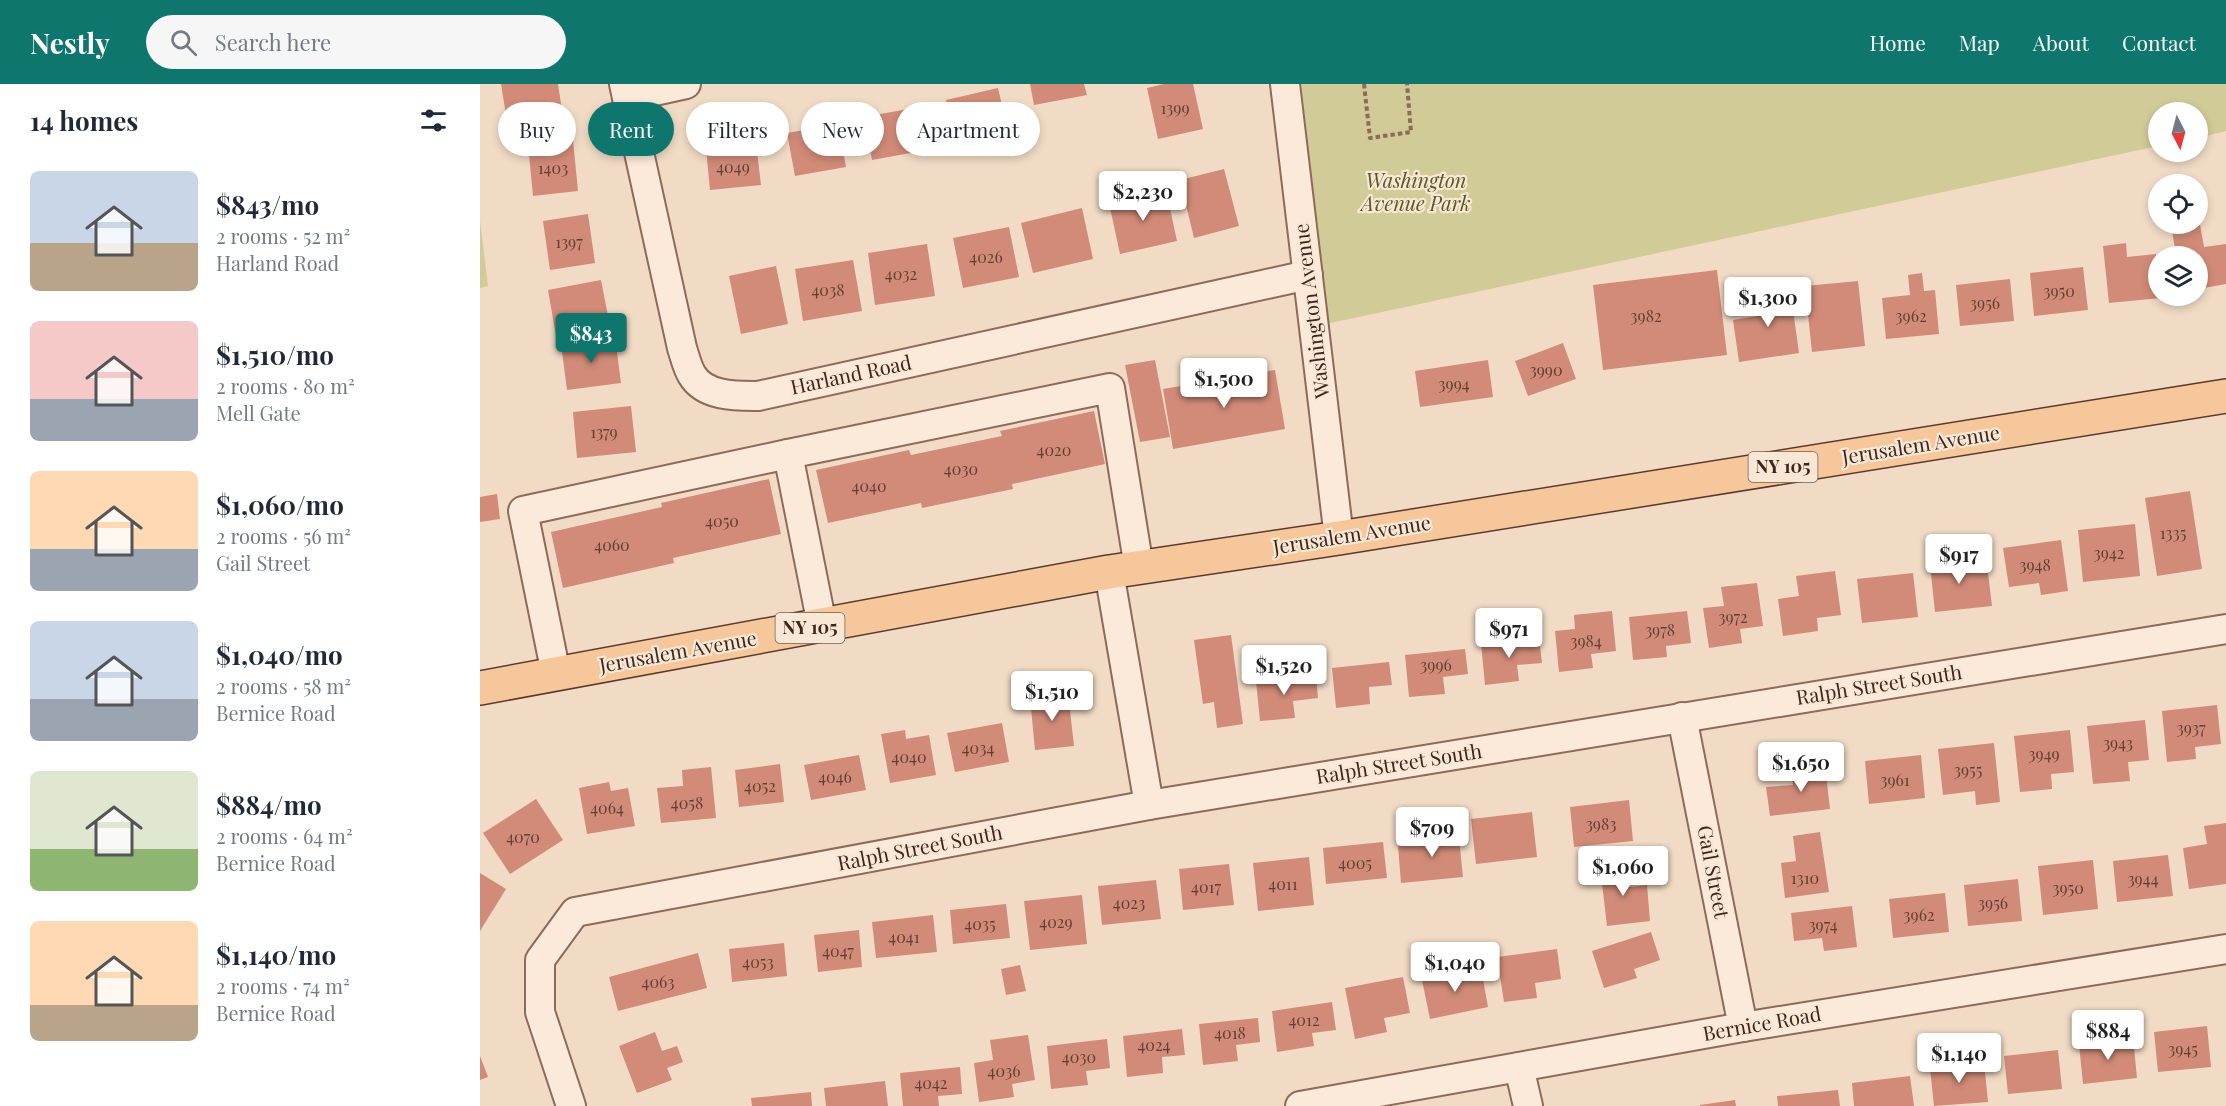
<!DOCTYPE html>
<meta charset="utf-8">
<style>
:root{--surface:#fff;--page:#f6f6f7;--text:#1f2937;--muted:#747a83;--accent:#0f766e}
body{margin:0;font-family:"Playfair Display",serif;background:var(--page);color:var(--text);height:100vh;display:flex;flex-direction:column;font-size:22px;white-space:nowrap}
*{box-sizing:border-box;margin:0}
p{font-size:20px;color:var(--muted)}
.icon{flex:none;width:33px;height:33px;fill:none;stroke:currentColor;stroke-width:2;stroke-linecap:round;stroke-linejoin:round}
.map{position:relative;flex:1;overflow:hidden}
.details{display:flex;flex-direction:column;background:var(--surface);width:480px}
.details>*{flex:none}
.hud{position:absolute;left:18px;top:18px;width:570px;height:54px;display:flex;gap:12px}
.needle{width:39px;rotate:174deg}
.controls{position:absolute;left:1668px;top:18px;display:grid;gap:12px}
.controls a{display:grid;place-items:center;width:60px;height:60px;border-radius:50%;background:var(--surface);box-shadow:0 3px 9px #0003;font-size:30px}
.price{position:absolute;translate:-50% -51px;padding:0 14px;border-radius:6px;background:#fff;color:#222;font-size:20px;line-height:39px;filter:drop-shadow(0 2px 3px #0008)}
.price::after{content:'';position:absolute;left:50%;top:36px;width:18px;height:14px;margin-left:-9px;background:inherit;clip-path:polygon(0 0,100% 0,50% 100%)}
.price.selected{background:var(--accent);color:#fff}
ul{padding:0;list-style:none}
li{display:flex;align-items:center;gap:18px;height:150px;padding:0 30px}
li span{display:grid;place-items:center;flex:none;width:168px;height:120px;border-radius:9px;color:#555}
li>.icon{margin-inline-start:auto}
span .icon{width:72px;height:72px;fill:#fffc;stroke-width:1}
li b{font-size:26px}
h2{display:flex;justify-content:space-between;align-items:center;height:72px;padding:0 30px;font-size:26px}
.pill{padding:0 21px;border-radius:27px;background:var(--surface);box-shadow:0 3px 9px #0003;font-size:21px;line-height:54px}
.pill.selected{background:var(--accent);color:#fff}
header{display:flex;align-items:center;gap:36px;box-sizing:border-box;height:84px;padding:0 30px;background:var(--accent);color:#fff}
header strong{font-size:28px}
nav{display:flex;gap:33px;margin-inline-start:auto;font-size:21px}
.search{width:420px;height:54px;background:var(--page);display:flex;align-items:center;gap:15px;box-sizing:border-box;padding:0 21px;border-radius:33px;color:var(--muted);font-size:22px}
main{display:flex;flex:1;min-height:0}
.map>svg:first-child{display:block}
.green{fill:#d0cb97}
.building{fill:#d18b78}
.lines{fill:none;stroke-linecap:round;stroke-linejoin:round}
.minor-casing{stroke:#8d6a59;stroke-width:32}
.major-casing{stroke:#5b3a2e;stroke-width:36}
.path{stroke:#8d6a59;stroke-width:4;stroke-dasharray:4.5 3;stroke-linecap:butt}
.minor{stroke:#fbead9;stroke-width:28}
.major{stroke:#f6c79b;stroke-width:33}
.labels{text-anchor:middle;stroke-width:4.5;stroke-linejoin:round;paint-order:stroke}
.number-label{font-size:16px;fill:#614034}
.shield{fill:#f8e7d5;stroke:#746155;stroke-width:1.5}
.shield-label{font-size:18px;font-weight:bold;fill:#3c271e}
.park-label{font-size:20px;font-style:italic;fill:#575a23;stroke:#f8e7d5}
.street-label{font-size:20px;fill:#3c271e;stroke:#f8e7d5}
</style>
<header>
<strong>Nestly</strong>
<div class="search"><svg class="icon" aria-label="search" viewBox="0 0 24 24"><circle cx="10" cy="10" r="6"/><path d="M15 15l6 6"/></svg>Search here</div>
<nav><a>Home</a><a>Map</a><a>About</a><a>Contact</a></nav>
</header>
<main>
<section class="details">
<h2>14 homes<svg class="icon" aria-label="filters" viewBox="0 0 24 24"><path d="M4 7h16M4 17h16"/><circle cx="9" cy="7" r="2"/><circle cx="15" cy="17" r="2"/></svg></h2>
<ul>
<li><span style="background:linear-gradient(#c9d6e8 60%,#b9a48a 0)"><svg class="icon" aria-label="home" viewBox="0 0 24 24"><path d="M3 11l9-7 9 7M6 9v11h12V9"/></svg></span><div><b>$843/mo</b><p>2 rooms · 52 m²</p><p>Harland Road</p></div></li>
<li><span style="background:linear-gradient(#f6c9c9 65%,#9aa5b1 0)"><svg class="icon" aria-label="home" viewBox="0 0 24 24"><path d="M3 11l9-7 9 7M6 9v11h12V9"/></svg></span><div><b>$1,510/mo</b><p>2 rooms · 80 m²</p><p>Mell Gate</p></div></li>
<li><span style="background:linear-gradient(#ffd9b3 65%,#9aa5b1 0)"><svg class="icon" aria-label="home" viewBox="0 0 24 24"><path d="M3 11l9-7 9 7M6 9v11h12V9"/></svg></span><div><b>$1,060/mo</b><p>2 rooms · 56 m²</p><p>Gail Street</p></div></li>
<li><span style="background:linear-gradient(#c9d6e8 65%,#9aa5b1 0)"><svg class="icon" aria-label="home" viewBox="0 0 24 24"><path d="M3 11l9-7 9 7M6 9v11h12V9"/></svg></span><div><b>$1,040/mo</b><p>2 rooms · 58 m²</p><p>Bernice Road</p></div></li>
<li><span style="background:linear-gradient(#dfe7d0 65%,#8fb573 0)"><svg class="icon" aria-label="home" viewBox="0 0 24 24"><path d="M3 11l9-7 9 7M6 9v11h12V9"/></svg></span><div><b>$884/mo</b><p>2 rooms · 64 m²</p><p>Bernice Road</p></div></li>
<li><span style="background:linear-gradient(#ffd9b3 70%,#b9a48a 0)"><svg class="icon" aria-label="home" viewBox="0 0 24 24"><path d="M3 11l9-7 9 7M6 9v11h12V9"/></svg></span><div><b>$1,140/mo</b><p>2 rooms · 74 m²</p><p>Bernice Road</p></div></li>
</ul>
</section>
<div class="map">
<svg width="1746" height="1022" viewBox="0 0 1746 1022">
<rect width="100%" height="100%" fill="#f1dbc5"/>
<g class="green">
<path d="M815,0h931v47l-28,7v-26h-40v34l-837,179z"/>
<path d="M0,137l8,65 -8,2z"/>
</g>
<g class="building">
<path d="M21,0h57l5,33 -55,10z"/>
<path d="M550,0h54l3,11 -53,10z"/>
<path d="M684,0h29l10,45 -45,10 -11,-51z"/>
<path d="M518,4l10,43 -52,12 -10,-43z"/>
<path d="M439,23l8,43 -55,10 -8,-43z"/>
<path d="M358,40l8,43 -51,9 -8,-43z"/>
<path d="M93,56l5,51 -45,5 -5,-51z"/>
<path d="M276,59l5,42 -51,5 -4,-41z"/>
<path d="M744,85l15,57 -45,12 -14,-58z"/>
<path d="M686,106l11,51 -57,13 -11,-51z"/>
<path d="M602,124l11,51 -60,14 -12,-50z"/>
<path d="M1718,129l6,34 22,-3v40l-28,5v-33h-22l-5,-32h27z"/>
<path d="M108,130l7,49 -45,7 -7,-49z"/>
<path d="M529,143l10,50 -56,11 -10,-50z"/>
<path d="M1646,159l1,14 29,-3 2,42 3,2 -52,5 -6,-57z"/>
<path d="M447,160l8,52 -60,9 -7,-52z"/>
<path d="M373,176l9,51 -59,10 -8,-52z"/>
<path d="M296,182l12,58 -47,10 -12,-58z"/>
<path d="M1603,183l5,43 -54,6 -4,-43z"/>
<path d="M1237,186l10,85 -124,15 -10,-85z"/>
<path d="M1442,189l2,18 11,-1 4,44 -53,5 -4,-41 28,-3 -2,-20z"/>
<path d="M1530,195l4,42 -54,5 -4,-41z"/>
<path d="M121,196l9,46 -54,10 -8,-46z"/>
<path d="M1378,197l7,65 -53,6 -7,-66z"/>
<path d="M1310,204l9,65 -60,9 -6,-42 25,-4 -4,-22z"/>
<path d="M135,253l6,46 -54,7 -6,-46z"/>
<path d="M1083,259l13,36 -48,17 -13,-35z"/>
<path d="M675,276l15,77 -30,5 -15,-77z"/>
<path d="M1008,276l5,37 -73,10 -5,-36z"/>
<path d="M795,286l10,59 -112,20 -10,-60z"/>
<path d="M151,322l5,46 -59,6 -4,-46z"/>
<path d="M614,327l11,53 -93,20 1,5 -91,19 -1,-5 -93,20 -12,-53 93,-20 2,5 91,-19 -2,-5z"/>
<path d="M289,395l12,55 -108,24 1,5 -111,25 -12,-56 111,-25 -1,-4z"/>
<path d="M1710,407l12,78 -45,7 -12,-78z"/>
<path d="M17,410l3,25 -20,3v-25z"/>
<path d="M1655,440l5,52 -57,6 -5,-52z"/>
<path d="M1581,456l7,51 -27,4 -2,-12 -30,4 -6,-39z"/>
<path d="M1472,469l2,15 33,-4 5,42 -57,6 -6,-57z"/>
<path d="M1355,487l6,44 -24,3 1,13 -35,5 -5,-37 21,-3 -3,-20z"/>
<path d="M1433,489l5,44 -56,6 -5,-44z"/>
<path d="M1277,499l6,43 -23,3 2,14 -33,5 -6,-40 21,-2 -3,-19z"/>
<path d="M1132,527l4,40 -25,3 2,14 -34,4 -4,-41 20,-2 -1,-14z"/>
<path d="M1207,527l4,32 -25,3 1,11 -34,3 -4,-43z"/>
<path d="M751,551l12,89 -26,4 -3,-26 -11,2 -9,-64z"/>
<path d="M1059,553l3,26 -25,2 2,16 -34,4 -4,-42z"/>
<path d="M985,565l3,25 -25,3 2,17 -36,3 -4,-42z"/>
<path d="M909,578l3,23 -23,2 1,17 -34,4 -4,-40z"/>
<path d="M836,590l2,24 -25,3 2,17 -35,3 -4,-40z"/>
<path d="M588,609l6,53 -39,4 -5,-53z"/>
<path d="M1737,621l4,39 -26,3 1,12 -29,3 -5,-51z"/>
<path d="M1665,636l4,40 -21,2 2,19 -37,3 -6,-58z"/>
<path d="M522,639l7,39 -54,10 -8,-39z"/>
<path d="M425,646l1,9 23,-4 7,40 -46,8 -9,-49z"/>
<path d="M1590,646l4,42 -23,2 1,15 -32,3 -6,-56z"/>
<path d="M1514,659l6,59 -24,3 -1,-14 -32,4 -5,-46z"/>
<path d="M379,671l7,35 -55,10 -7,-35z"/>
<path d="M1441,671l4,43 -56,6 -4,-43z"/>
<path d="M300,680l4,38 -45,5 -4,-37z"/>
<path d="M1345,682l5,43 -60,7 -4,-29 27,-2 -2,-15z"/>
<path d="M231,683l5,51 -55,5 -4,-35 26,-2 -1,-16z"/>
<path d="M129,698l2,9 17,-3 7,38 -48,8 -8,-46z"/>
<path d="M56,715l27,41 -53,34 -27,-41z"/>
<path d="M1149,716l4,41 -59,6 -4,-40z"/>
<path d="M1052,728l5,45 -61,7 -5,-45z"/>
<path d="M1746,739v61l-37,5 -6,-41 24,-4 -3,-18z"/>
<path d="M978,744l5,49 -62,6 -3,-37 28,-3 -2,-11z"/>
<path d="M1340,748l9,60 -44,6 -4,-35 15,-2 -3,-25z"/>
<path d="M903,758l4,36 -61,6 -3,-36z"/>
<path d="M1688,771l5,41 -56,6 -4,-41z"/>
<path d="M829,773l5,48 -56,6 -5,-48z"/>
<path d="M1613,776l5,49 -55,6 -5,-49z"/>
<path d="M1147,779l3,24 17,-2 3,36 -43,5 -7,-60z"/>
<path d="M749,780l5,41 -51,5 -4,-41z"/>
<path d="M0,789l26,16 -26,42z"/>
<path d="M1538,795l4,42 -54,5 -4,-41z"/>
<path d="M676,796l5,39 -59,6 -4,-39z"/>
<path d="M1465,809l4,39 -56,6 -4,-39z"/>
<path d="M602,811l5,49 -57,6 -6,-49z"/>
<path d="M526,820l4,34 -57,6 -3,-34z"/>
<path d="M1372,822l5,41 -33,4 -2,-13 -28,3 -3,-28z"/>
<path d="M453,831l4,37 -61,6 -4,-36z"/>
<path d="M379,846l3,37 -44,5 -4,-37z"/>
<path d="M1171,848l9,28 -26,9 3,9 -33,10 -12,-37z"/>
<path d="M304,859l3,33 -55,6 -3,-33z"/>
<path d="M1077,865l4,30 -26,4 2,15 -33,4 -7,-45z"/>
<path d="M218,869l9,35 -89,23 -9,-34z"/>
<path d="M540,881l6,26 -20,4 -5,-26z"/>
<path d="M1001,884l7,39 -58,12 -8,-39z"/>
<path d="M923,893l7,36 -26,5 3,14 -32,7 -10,-51z"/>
<path d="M852,918l4,28 -24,3 2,13 -37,6 -5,-41z"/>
<path d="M778,934l2,24 -24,3 2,16 -35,4 -4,-41z"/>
<path d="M1727,942l4,41 -53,5 -4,-40z"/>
<path d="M702,945l3,26 -23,2 1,16 -36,4 -4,-41z"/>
<path d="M175,948l7,19 15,-5 6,16 -16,6 5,12 -35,13 -18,-47z"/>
<path d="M548,951l7,45 -23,4 2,13 -35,5 -5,-39 19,-3 -3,-20z"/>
<path d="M1653,954l4,40 -54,6 -4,-40z"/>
<path d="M627,955l3,29 -24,3 2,14 -37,4 -4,-43z"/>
<path d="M1578,966l4,39 -54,5 -4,-38z"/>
<path d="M0,972l8,21 -8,3z"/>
<path d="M1504,978l4,40 -54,4 -4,-38z"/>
<path d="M480,983l2,27 -24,2 1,10h-36l-3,-33z"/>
<path d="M1430,992l4,30h-60l-2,-23z"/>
<path d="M405,997l3,25h-62l-2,-18z"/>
<path d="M1358,1006l2,16h-62l-1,-10z"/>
<path d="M331,1008l1,14h-60l-1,-8z"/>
<path d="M1255,1016l1,6h-36v-1z"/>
</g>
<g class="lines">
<g class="minor-casing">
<g id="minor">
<path d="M144,0l58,264c3,9 5,19 10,27 13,22 45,21 66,21l550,-121"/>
<path d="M805,0l54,454"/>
<path d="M147,13l59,-13"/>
<path d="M308,370l322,-66 29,180"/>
<path d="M629,488l40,233"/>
<path d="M76,590l-33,-163 265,-57 34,171"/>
<path d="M1202,633l61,310"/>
<path d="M1039,983l9,39"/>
<path d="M91,1022l-31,-94v-52l35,-48 574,-107 1077,-176"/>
<path d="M820,1022l443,-79 483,-78"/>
</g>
</g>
<g class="major-casing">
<path id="major" d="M0,604l629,-116 230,-34 887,-142"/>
</g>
<path class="path" d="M884,0l6,54 41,-6 -4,-48"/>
<use href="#minor" class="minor"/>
<use href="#major" class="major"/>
</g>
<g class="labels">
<g class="number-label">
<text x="695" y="30">1399</text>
<text x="253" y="89">4049</text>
<text x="73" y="90">1403</text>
<text x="89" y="164">1397</text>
<text x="506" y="179">4026</text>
<text x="421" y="196">4032</text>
<text x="348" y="212">4038</text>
<text x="1579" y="213">3950</text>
<text x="1505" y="225">3956</text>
<text x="1166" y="238">3982</text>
<text x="1431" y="238">3962</text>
<text x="1066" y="292">3990</text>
<text x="974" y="306">3994</text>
<text x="124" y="354">1379</text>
<text x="574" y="372">4020</text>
<text x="481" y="391">4030</text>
<text x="389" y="408">4040</text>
<text x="242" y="443">4050</text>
<text x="1693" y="455">1335</text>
<text x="132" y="467">4060</text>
<text x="1629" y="475">3942</text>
<text x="1555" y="487">3948</text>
<text x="1253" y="539">3972</text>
<text x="1180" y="552">3978</text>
<text x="1106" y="563">3984</text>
<text x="956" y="587">3996</text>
<text x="1711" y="650">3937</text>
<text x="1638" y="665">3943</text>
<text x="498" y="670">4034</text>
<text x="1564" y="676">3949</text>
<text x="429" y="679">4040</text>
<text x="1488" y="692">3955</text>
<text x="355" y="699">4046</text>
<text x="1415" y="702">3961</text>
<text x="280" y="708">4052</text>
<text x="207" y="725">4058</text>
<text x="127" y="730">4064</text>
<text x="1121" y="746">3983</text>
<text x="43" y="759">4070</text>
<text x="875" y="785">4005</text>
<text x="1325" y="800">1310</text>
<text x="1663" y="801">3944</text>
<text x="803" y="806">4011</text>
<text x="726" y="809">4017</text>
<text x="1588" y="810">3950</text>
<text x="649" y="825">4023</text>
<text x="1513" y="825">3956</text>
<text x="1439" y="837">3962</text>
<text x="576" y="844">4029</text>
<text x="500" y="846">4035</text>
<text x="1343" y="847">3974</text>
<text x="424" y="859">4041</text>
<text x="358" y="873">4047</text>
<text x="278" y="884">4053</text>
<text x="178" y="904">4063</text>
<text x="824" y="942">4012</text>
<text x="750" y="955">4018</text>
<text x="674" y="967">4024</text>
<text x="1703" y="971">3945</text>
<text x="599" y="979">4030</text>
<text x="524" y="993">4036</text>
<text x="451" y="1005">4042</text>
</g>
<g class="shield">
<rect x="1268.5" y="368" width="69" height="30" rx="4.5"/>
<rect x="295.5" y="529" width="69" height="30" rx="4.5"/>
</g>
<g class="shield-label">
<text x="1303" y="389">NY 105</text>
<text x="330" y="550">NY 105</text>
</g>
<g class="park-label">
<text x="936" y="104">Washington<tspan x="936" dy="23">Avenue Park</tspan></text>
</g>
<g class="street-label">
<text transform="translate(832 227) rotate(-97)" y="7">Washington Avenue</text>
<text transform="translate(371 291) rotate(-12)" y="7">Harland Road</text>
<text transform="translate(1441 361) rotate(-9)" y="7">Jerusalem Avenue</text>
<text transform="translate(872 451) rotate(-9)" y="7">Jerusalem Avenue</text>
<text transform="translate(198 568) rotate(-10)" y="7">Jerusalem Avenue</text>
<text transform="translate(1399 601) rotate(-9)" y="7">Ralph Street South</text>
<text transform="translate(919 680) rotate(-9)" y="7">Ralph Street South</text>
<text transform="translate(440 764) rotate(-11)" y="7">Ralph Street South</text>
<text transform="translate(1233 788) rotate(79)" y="7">Gail Street</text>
<text transform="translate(1282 940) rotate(-10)" y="7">Bernice Road</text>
</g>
</g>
</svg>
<div class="controls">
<a><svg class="needle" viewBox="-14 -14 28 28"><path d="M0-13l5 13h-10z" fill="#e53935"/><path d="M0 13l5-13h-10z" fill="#747a83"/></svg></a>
<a><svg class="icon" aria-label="locate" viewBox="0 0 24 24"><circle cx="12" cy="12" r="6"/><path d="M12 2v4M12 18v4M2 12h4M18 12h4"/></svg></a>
<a><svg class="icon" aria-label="layers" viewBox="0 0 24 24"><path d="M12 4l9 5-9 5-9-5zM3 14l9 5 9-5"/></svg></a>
</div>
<b class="price" style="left:663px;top:138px">$2,230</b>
<b class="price" style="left:1288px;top:244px">$1,300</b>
<b class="price selected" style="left:111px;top:280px">$843</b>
<b class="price" style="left:744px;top:325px">$1,500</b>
<b class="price" style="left:1479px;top:501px">$917</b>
<b class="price" style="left:1029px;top:575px">$971</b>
<b class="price" style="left:804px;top:612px">$1,520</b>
<b class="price" style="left:572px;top:638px">$1,510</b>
<b class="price" style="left:1321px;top:709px">$1,650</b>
<b class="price" style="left:952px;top:774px">$709</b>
<b class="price" style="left:1143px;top:813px">$1,060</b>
<b class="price" style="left:975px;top:909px">$1,040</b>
<b class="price" style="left:1628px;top:977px">$884</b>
<b class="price" style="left:1479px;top:1000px">$1,140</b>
<div class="hud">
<a class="pill">Buy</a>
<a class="pill selected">Rent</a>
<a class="pill">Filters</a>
<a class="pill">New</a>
<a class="pill">Apartment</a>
</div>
</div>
</main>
